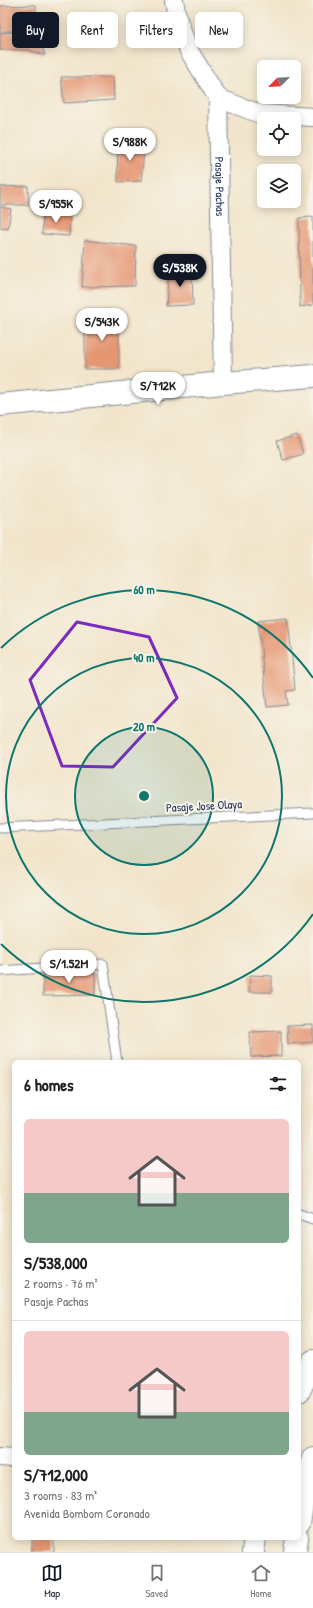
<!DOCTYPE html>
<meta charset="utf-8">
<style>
:root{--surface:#fff;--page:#f6f6f6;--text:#202124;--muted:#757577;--line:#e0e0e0;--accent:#111827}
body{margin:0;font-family:"Patrick Hand",sans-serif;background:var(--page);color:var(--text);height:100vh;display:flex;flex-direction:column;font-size:15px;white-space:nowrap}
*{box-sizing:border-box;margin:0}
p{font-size:13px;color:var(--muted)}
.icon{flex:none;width:22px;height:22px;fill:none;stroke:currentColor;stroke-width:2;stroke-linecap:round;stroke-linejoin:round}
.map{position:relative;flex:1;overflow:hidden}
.side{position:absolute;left:12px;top:1060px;width:289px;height:480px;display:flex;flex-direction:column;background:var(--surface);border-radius:6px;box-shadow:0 2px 10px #0003}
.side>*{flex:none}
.hud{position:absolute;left:12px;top:12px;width:289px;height:36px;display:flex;gap:8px}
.needle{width:26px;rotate:246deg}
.buttons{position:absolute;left:257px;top:60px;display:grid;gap:8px}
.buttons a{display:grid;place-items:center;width:44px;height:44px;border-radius:6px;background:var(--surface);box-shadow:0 2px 10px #0003;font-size:20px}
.price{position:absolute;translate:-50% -34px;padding:0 9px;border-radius:14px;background:#fff;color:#222;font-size:13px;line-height:26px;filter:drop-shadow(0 1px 2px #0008)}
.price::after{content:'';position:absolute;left:50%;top:24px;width:12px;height:9px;margin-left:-6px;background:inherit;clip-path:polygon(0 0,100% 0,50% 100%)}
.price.active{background:var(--accent);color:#fff}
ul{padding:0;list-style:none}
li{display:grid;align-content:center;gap:8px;height:212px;padding:0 12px}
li+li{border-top:1px solid var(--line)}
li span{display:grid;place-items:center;height:124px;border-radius:6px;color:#555}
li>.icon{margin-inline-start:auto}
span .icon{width:72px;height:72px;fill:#fffc;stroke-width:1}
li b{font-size:17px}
h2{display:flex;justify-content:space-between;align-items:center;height:48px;padding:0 12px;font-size:17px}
.tag{padding:0 14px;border-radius:6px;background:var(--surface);box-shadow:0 2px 10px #0003;font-size:14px;line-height:36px}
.tag.active{background:var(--accent);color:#fff}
.tabs{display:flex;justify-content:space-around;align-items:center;height:56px;border-top:1px solid var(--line);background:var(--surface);font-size:11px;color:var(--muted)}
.tabs a{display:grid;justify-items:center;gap:2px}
.tabs .active{color:var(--accent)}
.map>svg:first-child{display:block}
.building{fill:#e59773}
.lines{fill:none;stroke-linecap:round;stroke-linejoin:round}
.lane-casing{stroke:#868a94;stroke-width:11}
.street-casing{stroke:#868a94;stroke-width:20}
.secondary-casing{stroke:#868a94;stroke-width:24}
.lane{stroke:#fff;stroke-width:9}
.street{stroke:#fff;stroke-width:18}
.secondary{stroke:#fff;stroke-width:22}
.marked{fill:none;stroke:#7b2cbf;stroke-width:3;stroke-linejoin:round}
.ring{fill:none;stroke:#0f766e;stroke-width:2}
.labels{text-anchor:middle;stroke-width:4;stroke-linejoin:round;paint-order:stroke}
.street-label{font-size:12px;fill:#1b2f5e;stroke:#f7f3e8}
.centre{fill:#0f766e;stroke:#f7f3e8;stroke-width:2}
.ring-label{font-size:12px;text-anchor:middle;font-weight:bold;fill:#0f766e;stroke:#f7f3e8;stroke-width:4;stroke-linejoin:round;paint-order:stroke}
</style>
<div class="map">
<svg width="313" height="1552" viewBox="0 0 313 1552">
<rect width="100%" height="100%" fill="#f7f3e8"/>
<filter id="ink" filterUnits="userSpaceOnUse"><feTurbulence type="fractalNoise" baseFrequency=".025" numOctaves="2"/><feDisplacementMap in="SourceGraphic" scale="8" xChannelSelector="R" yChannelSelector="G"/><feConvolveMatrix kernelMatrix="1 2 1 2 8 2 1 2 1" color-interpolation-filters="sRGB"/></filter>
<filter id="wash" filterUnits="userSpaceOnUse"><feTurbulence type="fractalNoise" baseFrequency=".012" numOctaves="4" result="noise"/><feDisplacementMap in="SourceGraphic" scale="16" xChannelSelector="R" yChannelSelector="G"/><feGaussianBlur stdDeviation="0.9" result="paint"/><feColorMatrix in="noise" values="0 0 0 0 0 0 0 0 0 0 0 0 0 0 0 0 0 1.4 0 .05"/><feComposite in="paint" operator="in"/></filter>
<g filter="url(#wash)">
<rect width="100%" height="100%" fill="#f2e5cb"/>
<g id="blocks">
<g class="building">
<path d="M36,5v26l9,24 -17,-5h-28v-17l32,-2h-32v-25z"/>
<path d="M61,77h52l1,23 -50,3z"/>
<path d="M145,143l-4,38 -23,1 -1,-37z"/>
<path d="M28,186v19h-28v-18z"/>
<path d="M0,207l11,2 -3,20 -8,-1z"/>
<path d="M43,213l27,2 -1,21 -27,-2z"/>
<path d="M313,217v88l-13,2 -1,-89z"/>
<path d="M85,240l51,6 -1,40 -53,1z"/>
<path d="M169,270h23l1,35 -27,1z"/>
<rect x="85" y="315" width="34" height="54"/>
<path d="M297,435l6,19 -20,6 -6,-19z"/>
<path d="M288,618l7,72 -9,1 2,14 -21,2 -9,-86z"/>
<path d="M95,973v22l-52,1v-22z"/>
<path d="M250,975l22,1v16h-23z"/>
<path d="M313,1025v17l-25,2 -1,-18z"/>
<path d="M281,1031v25l-30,1 -1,-25z"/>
<rect x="32" y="1538" width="22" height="14"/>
</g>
</g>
</g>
<g filter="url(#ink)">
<use href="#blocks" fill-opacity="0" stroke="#868a94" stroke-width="1"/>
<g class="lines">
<g class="lane-casing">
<g id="lane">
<path d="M0,828l313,-15"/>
<path d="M0,971l103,-7 14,98"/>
<path d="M299,1214l14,5"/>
</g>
</g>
<g class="street-casing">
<g id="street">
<path id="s1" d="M174,0l3,17 12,34 29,47 5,285"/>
<path d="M218,98l42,16 53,3"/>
<path d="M0,1457l14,1"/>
</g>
</g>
<g class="secondary-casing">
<g id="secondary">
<path d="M0,405l223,-22 90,-7"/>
<path d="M299,1391l14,-30"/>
<path d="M299,1523l5,-31 9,-34"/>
<path d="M253,1552l2,-14"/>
<path d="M295,1552l2,-14"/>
</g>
</g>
<use href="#lane" class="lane"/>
<use href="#street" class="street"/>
<use href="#secondary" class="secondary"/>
</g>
</g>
<path class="marked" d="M77,622l72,15 28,61 -64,69 -51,-1 -32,-86z"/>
<circle cx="144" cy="796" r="69" fill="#0f766e" fill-opacity=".12"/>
<g class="ring">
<circle cx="144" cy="796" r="69"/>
<circle cx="144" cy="796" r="138"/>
<path d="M313 914A206 206 0 0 1 1 944M1 648A206 206 0 0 1 313 678"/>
</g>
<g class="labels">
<g class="street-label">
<text dy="4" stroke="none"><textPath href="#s1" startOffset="197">Pasaje Pachas</textPath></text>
<text transform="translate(204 806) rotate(-3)" y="4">Pasaje Jose Olaya</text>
</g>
</g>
<circle cx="144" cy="796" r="6" class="centre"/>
<g class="ring-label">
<text x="144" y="594">60 m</text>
<text x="144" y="662">40 m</text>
<text x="144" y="731">20 m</text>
</g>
</svg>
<div class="buttons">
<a><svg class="needle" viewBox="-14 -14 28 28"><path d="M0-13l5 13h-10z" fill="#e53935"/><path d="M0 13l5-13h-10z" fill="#757577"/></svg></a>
<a><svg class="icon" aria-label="locate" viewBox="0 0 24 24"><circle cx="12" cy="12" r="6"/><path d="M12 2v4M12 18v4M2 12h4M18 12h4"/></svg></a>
<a><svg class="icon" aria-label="layers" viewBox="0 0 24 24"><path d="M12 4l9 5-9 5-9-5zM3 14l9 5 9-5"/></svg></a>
</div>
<b class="price" style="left:130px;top:162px">S/988K</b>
<b class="price" style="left:56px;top:224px">S/955K</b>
<b class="price active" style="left:180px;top:288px">S/538K</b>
<b class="price" style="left:102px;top:342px">S/543K</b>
<b class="price" style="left:158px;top:406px">S/712K</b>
<b class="price" style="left:69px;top:984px">S/1.52M</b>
<div class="hud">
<a class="tag active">Buy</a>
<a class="tag">Rent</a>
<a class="tag">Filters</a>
<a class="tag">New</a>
</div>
<section class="side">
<h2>6 homes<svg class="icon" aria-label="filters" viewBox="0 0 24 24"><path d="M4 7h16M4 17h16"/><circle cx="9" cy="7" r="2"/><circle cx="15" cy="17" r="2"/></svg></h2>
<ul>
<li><span style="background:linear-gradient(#f6c9c9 60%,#7fa58c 0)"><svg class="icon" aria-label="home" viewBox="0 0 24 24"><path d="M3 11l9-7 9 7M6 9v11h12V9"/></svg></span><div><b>S/538,000</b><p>2 rooms · 76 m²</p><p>Pasaje Pachas</p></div></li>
<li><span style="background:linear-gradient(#f6c9c9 65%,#7fa58c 0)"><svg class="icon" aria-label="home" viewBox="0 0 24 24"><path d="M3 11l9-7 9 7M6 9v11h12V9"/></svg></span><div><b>S/712,000</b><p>3 rooms · 83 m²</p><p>Avenida Bombom Coronado</p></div></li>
</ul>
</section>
</div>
<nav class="tabs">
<a class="active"><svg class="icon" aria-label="map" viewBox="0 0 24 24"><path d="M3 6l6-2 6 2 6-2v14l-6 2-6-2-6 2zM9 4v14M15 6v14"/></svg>Map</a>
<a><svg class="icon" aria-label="saved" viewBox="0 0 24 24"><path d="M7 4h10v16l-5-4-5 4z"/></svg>Saved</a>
<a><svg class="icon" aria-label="home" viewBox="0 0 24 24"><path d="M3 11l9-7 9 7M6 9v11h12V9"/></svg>Home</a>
</nav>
